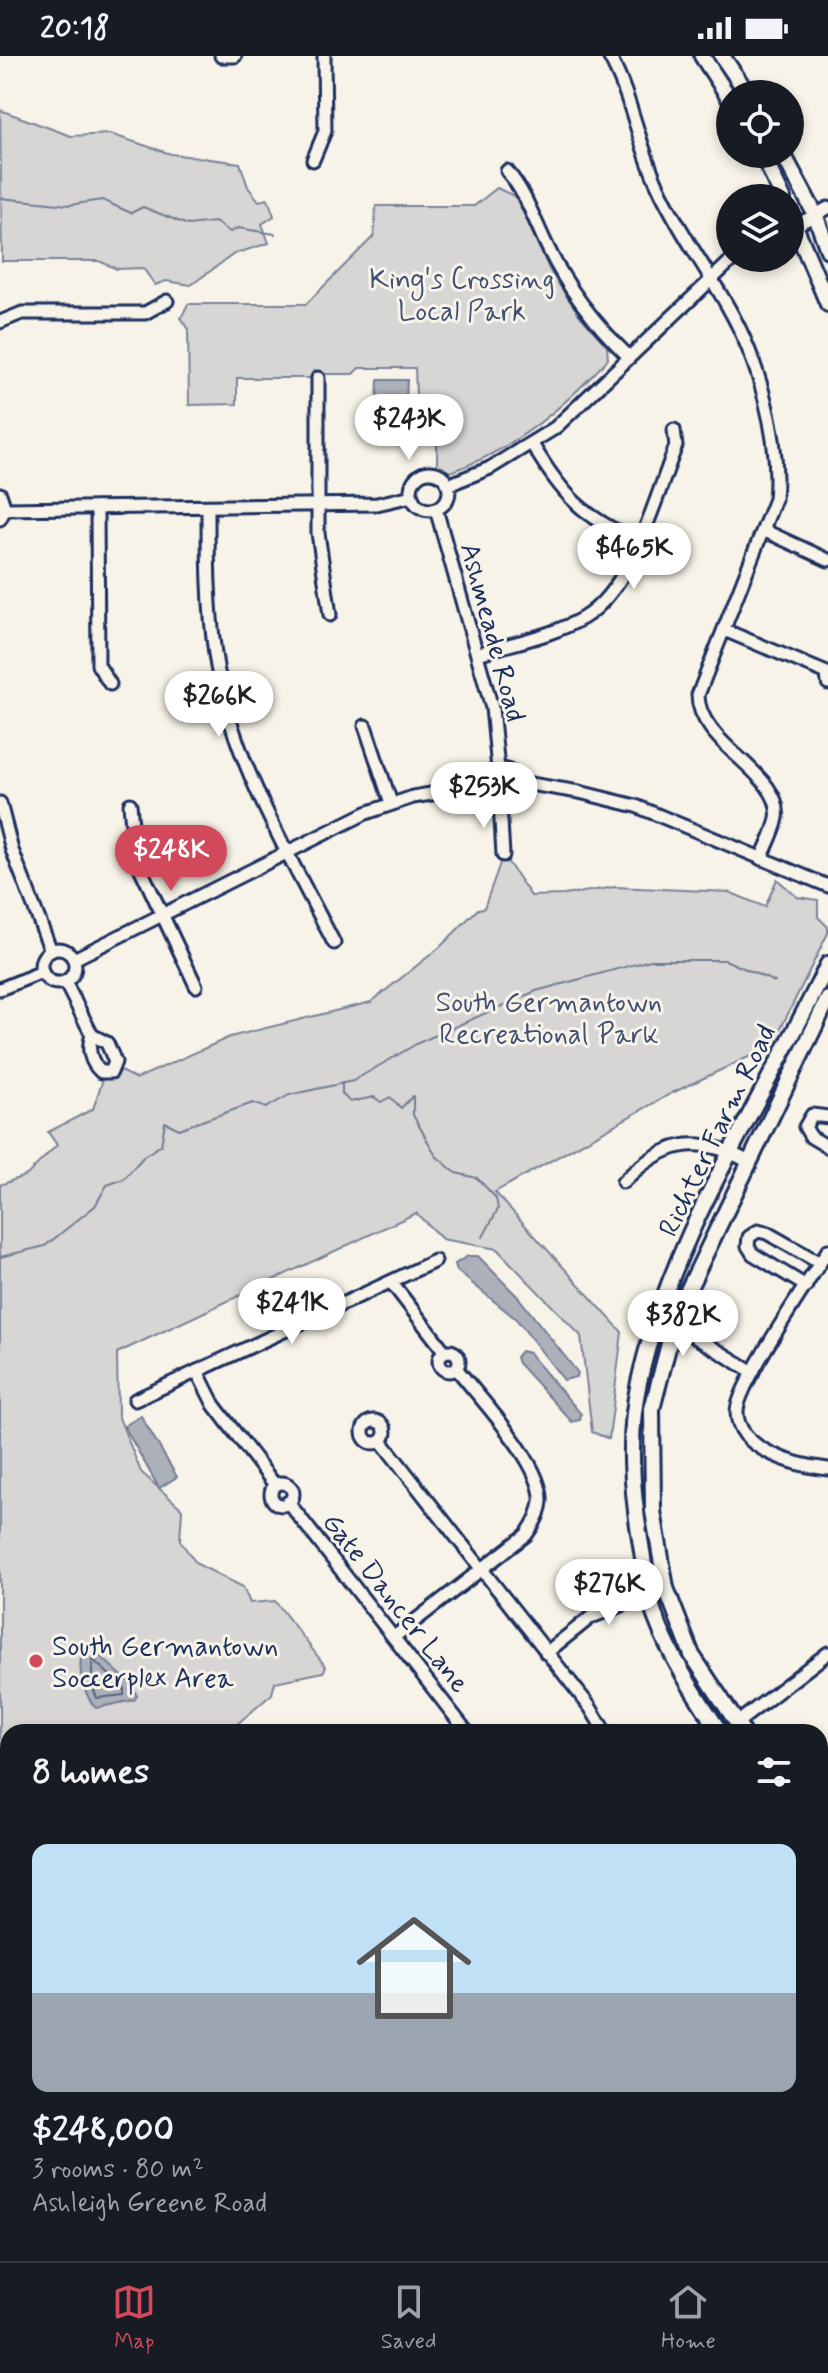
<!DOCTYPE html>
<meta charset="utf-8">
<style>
:root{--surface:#171b24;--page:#20242c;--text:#f1f3f6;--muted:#9ea1a6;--line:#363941;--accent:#d1495b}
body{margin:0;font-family:Mynerve,sans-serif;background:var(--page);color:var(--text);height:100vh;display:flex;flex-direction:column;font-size:30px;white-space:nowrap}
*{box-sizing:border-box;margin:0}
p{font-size:26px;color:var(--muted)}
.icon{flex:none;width:44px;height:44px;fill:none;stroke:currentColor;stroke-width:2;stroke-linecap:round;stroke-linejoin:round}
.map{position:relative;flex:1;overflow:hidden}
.drawer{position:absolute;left:0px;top:1668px;width:828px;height:538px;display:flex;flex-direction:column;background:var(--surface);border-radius:24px 24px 0 0;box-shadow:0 4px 12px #0003}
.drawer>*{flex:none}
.buttons{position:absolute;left:716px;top:24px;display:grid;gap:16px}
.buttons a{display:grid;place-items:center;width:88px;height:88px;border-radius:50%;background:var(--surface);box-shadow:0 4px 12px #0003;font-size:40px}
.price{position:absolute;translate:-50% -68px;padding:0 18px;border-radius:28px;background:#fff;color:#222;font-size:26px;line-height:52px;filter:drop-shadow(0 2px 4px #0008)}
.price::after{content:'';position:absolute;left:50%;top:48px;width:24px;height:18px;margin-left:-12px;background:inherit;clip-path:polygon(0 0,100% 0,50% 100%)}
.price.selected{background:var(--accent);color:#fff}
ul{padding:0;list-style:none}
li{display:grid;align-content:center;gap:16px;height:424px;padding:0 32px}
li span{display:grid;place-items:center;height:248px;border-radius:16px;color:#555}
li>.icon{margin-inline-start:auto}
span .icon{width:144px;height:144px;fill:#fffc;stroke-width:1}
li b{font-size:34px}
h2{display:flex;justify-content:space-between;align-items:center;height:96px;padding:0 32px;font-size:34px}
.status{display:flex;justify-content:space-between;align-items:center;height:56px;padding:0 40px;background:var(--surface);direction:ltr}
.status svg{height:22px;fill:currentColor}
.tabs{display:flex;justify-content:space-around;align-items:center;height:112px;border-top:2px solid var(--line);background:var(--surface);font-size:22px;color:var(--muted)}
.tabs a{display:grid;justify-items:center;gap:4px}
.tabs .selected{color:var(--accent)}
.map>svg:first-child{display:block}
.green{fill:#d7d6d4;stroke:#798299;stroke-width:2}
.water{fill:#acb0b9;stroke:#727c95;stroke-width:2}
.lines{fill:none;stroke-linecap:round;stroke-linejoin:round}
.shore{stroke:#556382;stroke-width:2}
.stream{stroke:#727c95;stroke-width:2}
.minor-casing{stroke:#1b2f5e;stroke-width:17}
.major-casing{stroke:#1b2f5e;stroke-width:20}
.minor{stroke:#f7f3e8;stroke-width:11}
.major{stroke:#f7f3e8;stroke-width:14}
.poi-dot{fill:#d1495b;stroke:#f7f3e8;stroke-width:3}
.labels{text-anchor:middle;stroke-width:6;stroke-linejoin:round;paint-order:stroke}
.park-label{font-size:28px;fill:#415076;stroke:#f7f3e8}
.street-label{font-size:28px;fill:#1b2f5e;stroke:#f7f3e8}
.poi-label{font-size:28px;fill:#1b2f5e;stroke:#f7f3e8;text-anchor:start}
</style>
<div class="status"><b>20:18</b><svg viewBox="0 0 49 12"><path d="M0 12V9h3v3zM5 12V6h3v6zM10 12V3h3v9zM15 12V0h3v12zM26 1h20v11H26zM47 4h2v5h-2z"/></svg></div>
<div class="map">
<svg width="828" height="2205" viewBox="0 0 828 2205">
<rect width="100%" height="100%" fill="#f7f3e8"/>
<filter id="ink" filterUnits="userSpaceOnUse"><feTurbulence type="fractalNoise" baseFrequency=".0125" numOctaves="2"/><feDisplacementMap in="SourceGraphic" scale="16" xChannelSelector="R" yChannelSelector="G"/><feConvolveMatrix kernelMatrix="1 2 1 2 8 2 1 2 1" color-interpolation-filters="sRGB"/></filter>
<g filter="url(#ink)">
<g class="green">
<path d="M0,54l71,26 39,-2 61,20 69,9 8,24 11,14 9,-2 6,17 -12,8 7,19 -35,11 -43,31 -25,-4 -11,4 -12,-17 -26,1 -18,-8h-97z"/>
<path d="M497,132l19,9 34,74 30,45 27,30 1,13c-45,49 -94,91 -158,113l-13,-6v-49l-21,-22 -1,-27h-56l-6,6h-37l-1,4h-78v26l-48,1 -1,-77 -7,-10 7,-14h118l68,-68 2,-30h98z"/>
<path d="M503,799l28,41 33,-1 51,-8 114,5 36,15 12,-28 20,18 21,3v17l10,10v6l-56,113 -100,47 -177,99 127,140 -13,107 -17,-7 -11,-96 -84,-87 -55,-10 -26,-26 -299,140 1,62 23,57 41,37 -2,32 17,23 46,23 7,16 25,-2 51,66 -3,5 -48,10 -3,12 -44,38h-220v522h605l5,7h-618v-1076l27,-10 30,-30 -9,-13 45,-23 12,-36 9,-5 22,11 94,-42 141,-35 68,-54 39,-39 6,-1z"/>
</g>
<g class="water">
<path d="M378,324h29l-1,22 -29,3z"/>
<path d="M407,355l4,5 9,1 -1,5 5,2 3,11 -5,8 -21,-2 -1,-5 7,-8 -10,5 -15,-6 3,-8 8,1z"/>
<path d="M468,1200h10l40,41 60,76 -2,4 -12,3 -48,-61 -59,-48 -2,-7z"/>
<path d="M521,1295l8,2 52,61 -1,6 -8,2 -54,-59 -2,-6z"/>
<path d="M141,1360l36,61 -18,11 -35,-62z"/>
<path d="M88,1589l43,39 6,12 -3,4 -38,8c-13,-12 -23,-50 -8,-63z"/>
</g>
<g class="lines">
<path class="shore" d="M92,1603l32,29v7l-27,3 -5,-12z"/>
<g class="stream">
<path d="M0,142l69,7 33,-5 29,13 12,-6 45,18 27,-3 15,10 8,-4 37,6"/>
<path d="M342,1027v11l8,8 24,-5 7,5 9,-5 11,11 12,-12v19l23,41 20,17 21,5 19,20 2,11 -15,28"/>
<path d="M0,1201l45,-11 50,-40 12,-21 17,-6 20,-23 17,-11 4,-23 14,7 74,-26 13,5 23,-13 64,-14 65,-38 118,-52 115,-31h74l50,22"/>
</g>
<g class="minor-casing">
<g id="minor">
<path d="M221,0h14"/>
<path d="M609,0c23,41 29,88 49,130 20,44 47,80 70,121 30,52 53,132 47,192l-77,196c0,50 86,79 79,123 -2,13 -11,29 -16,41"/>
<path d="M313,104l12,-29 -1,-75"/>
<path d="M507,115c20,24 27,49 41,77 20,42 48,77 81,109"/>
<path d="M795,170l33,-18"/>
<path d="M0,266l22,-9h123l22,-12"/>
<path d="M318,322v155l12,82"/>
<path d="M532,388c30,51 51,73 105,97"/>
<circle cx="430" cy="435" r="19"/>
<path d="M448,429l42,-17 65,-40 179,-170"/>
<path d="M0,438l5,15 -5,10"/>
<path d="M208,451c0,49 0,98 7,147 15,104 72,197 119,289"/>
<path d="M97,452l1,157 12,19"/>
<path d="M5,453l372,-5 35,-8"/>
<path d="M436,453l56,199 6,61"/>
<path d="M763,474l65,30"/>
<path d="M724,574l103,43 1,10"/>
<path d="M478,598c34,-11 74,-18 105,-36 50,-30 72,-120 93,-172l-2,-16"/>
<path d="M365,670l26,77"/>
<circle cx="501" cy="730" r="17"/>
<path d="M518,726l61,10 57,14 192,80"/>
<path d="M0,747l12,47 39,101"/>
<path d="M500,747l3,52"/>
<path d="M130,748l5,53 61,129"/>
<circle cx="58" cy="910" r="17"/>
<path d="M74,903l292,-146 47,-16 72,-12"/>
<path d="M65,926l27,53c-5,13 -2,27 9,37h10l4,-10 -8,-19 -15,-8"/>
<path d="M0,933l42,-17"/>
<path d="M828,1061l-16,-2 -7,12 6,10 17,10"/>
<path d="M623,1126c40,-40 74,-49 124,-21"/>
<path d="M828,1194c-18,30 -90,134 -91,161 -1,39 61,55 91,58"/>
<path d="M391,1226l54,70"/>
<path d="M806,1230l-53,-32 -5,-8 1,-9 9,-6 9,2 53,30"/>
<path d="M695,1281l58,35"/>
<circle cx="449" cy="1305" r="10"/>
<path d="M197,1315l17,34 61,80"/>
<path d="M135,1344l300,-139"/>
<circle cx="374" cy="1376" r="11"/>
<path d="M381,1385l209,266 15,25"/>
<circle cx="282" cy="1438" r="11"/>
<path d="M288,1446l179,230"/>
<path d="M394,1581l132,-102c8,-11 14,-21 15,-34 2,-37 -61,-102 -84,-132"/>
<path d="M546,1597l45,-36 75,-29"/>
<path d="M737,1667l91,-70"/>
<path d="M820,1756l8,-6"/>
<path d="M0,1810l8,9"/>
<path d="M820,1915l8,5"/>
<path d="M0,1958l8,-7"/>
<path d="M820,2129v34"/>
<path d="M339,2198l7,7"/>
<path d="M78,2205l9,-7"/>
<path d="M810,2205l1,-7"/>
</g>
</g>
<g class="major-casing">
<g id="major">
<path d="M702,0l28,43"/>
<path d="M722,0l26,38"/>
<path d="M762,98l21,44"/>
<path d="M783,98l32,60 13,36"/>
<path d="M790,158l38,90"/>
<path d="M720,1676c-24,-36 -50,-75 -65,-116 -8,-23 -10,-47 -14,-71 -9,-53 -14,-109 -2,-163 33,-149 124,-281 189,-418"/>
<path d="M743,1676l-51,-77 -26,-67 -13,-77 -1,-102 25,-96 151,-314"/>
<path d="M820,1788l8,11"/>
<path d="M820,1815l8,9"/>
</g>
</g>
<use href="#minor" class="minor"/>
<use href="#major" class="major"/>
</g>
</g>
<circle class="poi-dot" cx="36" cy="1605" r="8"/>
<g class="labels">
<g class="park-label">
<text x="462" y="232">King's Crossing<tspan x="462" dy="32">Local Park</tspan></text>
<text x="549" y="955">South Germantown<tspan x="549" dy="32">Recreational Park</tspan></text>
</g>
<g class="street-label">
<text transform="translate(494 576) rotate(75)" y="10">Ashmeade Road</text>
<text transform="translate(716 1074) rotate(-64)" y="10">Richter Farm Road</text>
<text transform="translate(397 1546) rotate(52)" y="10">Gate Dancer Lane</text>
</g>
<g class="poi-label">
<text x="52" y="1599">South Germantown<tspan x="52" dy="32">Soccerplex Area</tspan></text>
</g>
</g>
</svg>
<div class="buttons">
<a><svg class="icon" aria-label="locate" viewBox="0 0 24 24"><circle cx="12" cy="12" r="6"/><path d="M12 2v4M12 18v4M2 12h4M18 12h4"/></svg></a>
<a><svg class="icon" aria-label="layers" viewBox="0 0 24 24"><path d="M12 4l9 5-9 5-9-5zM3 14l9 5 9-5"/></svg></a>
</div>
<b class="price" style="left:409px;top:406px">$243K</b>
<b class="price" style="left:634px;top:535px">$465K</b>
<b class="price" style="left:219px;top:683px">$266K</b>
<b class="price" style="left:484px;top:774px">$253K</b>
<b class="price selected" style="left:171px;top:837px">$248K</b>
<b class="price" style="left:292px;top:1290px">$241K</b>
<b class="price" style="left:683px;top:1302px">$382K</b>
<b class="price" style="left:609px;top:1571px">$276K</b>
<section class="drawer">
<h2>8 homes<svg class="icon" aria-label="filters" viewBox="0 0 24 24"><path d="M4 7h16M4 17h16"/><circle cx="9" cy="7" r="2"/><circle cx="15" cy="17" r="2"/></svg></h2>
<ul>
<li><span style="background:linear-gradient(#bfe0f5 60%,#9aa5b1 0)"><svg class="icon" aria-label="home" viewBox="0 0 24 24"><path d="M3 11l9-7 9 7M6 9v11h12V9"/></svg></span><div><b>$248,000</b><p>3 rooms · 80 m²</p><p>Ashleigh Greene Road</p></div></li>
</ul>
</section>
</div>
<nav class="tabs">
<a class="selected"><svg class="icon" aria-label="map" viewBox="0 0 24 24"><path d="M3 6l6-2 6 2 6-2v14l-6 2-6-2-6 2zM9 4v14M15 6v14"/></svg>Map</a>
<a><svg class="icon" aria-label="saved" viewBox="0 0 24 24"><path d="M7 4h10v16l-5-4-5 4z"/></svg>Saved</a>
<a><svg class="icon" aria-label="home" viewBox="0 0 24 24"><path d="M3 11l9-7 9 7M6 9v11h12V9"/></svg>Home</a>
</nav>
